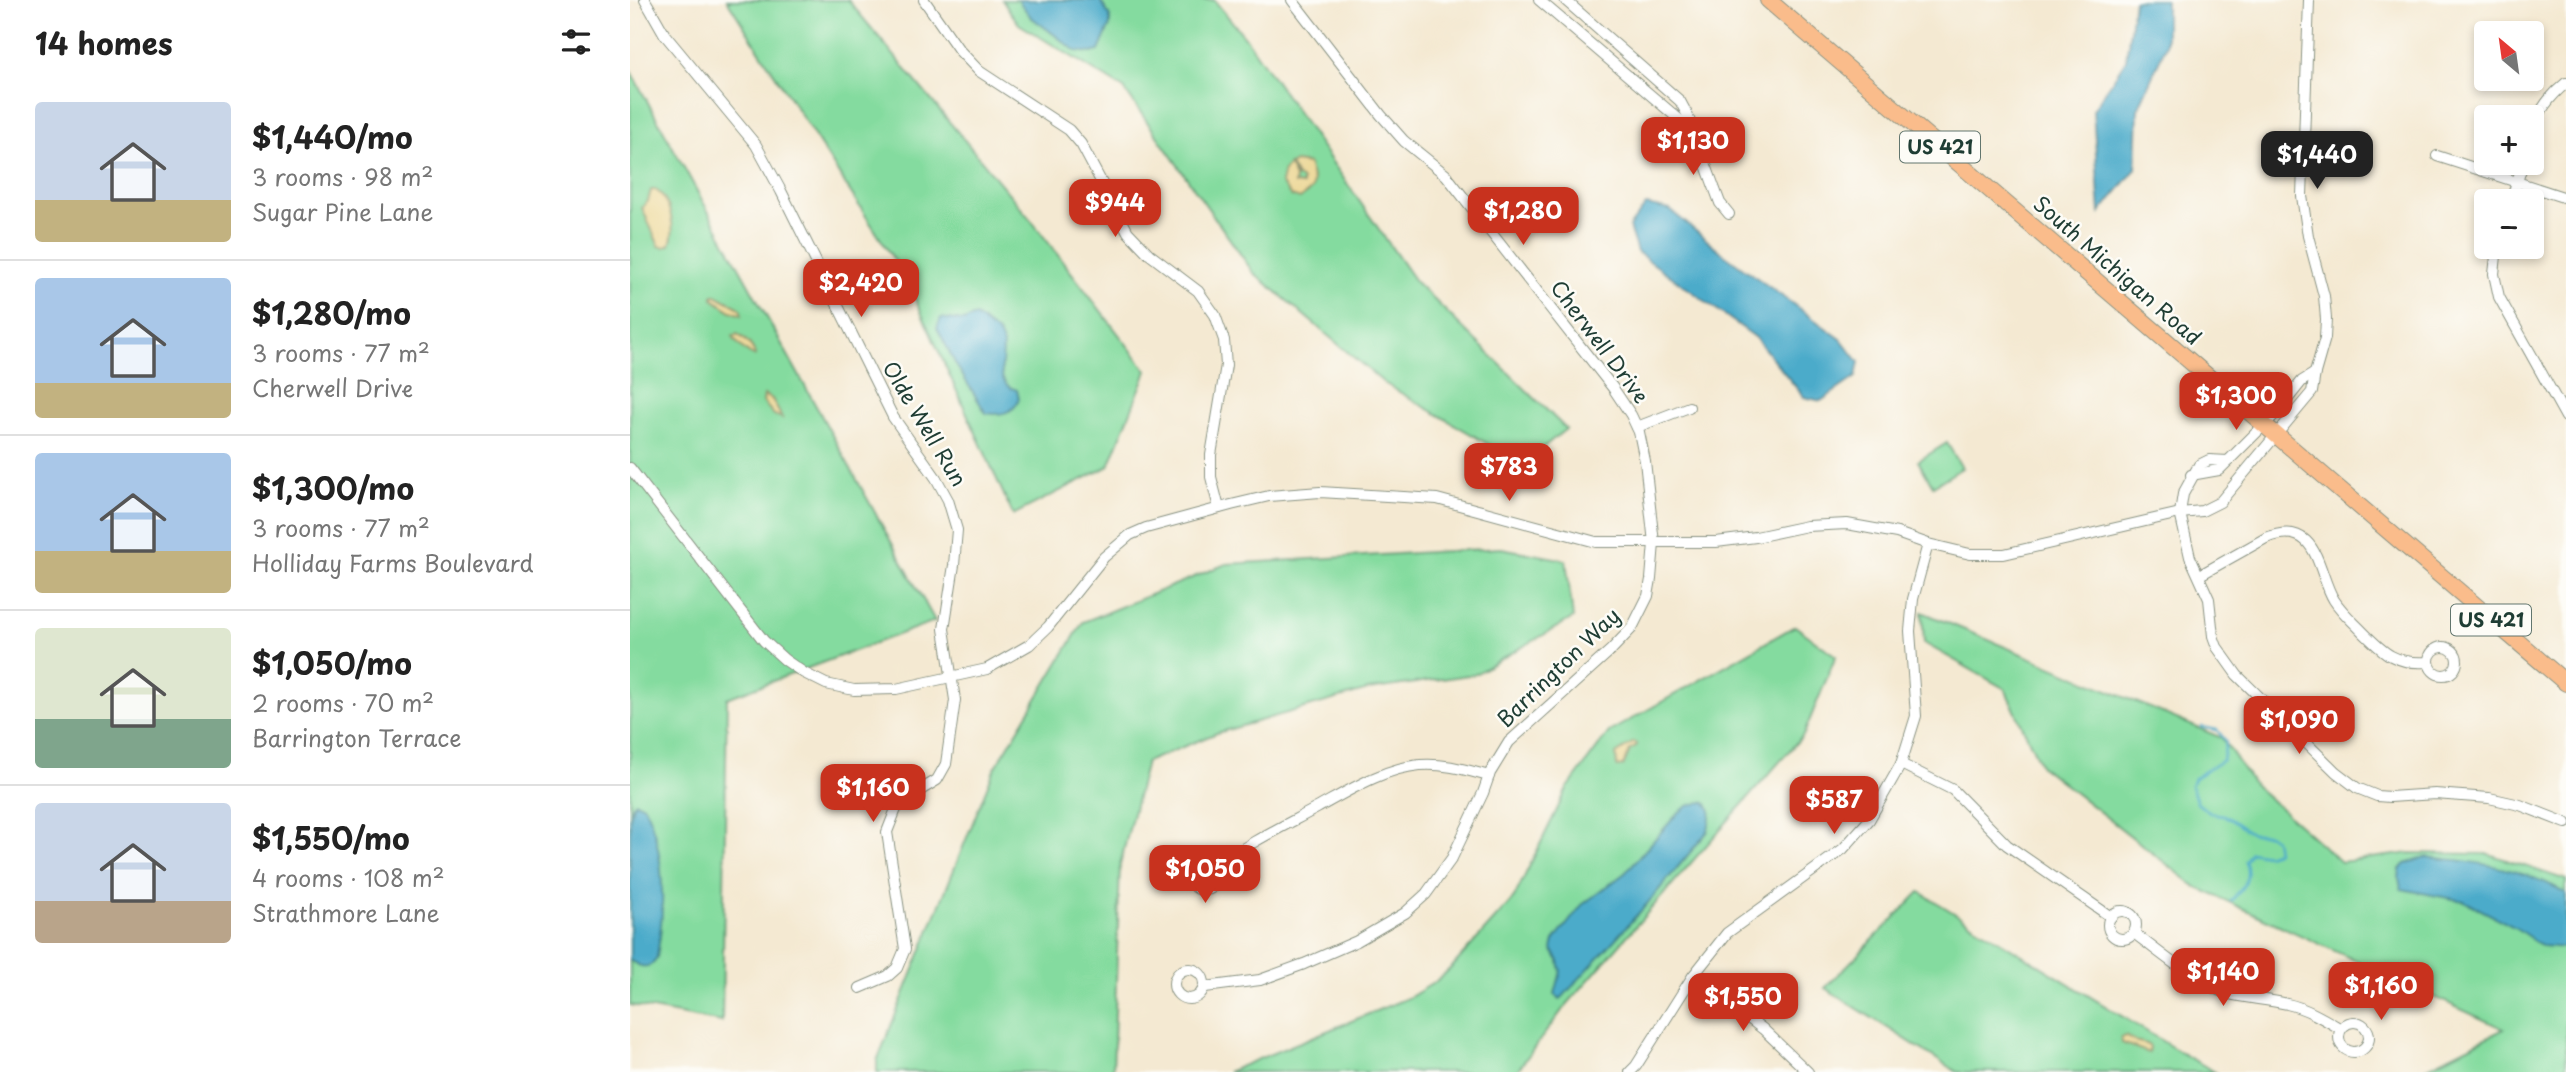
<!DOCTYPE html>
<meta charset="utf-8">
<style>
:root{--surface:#fff;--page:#f2f2f2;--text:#222;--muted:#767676;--line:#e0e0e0;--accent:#c8321e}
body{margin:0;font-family:"Playpen Sans",sans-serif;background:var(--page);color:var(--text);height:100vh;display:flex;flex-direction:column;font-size:26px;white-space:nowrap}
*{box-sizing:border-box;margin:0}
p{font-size:23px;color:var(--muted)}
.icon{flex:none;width:38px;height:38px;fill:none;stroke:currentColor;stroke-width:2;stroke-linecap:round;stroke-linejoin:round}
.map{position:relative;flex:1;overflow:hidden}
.drawer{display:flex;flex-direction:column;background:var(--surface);width:630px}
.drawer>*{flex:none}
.needle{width:46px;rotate:331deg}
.tools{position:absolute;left:1844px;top:21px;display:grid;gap:14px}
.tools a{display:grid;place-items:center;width:70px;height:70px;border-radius:7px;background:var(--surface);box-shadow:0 4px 10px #0003;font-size:35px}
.price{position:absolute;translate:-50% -60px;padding:0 16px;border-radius:14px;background:var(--accent);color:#fff;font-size:23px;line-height:46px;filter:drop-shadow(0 2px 4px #0008)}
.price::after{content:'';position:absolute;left:50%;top:42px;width:21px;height:16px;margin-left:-10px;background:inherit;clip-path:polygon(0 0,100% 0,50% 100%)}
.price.on{background:#222;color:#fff}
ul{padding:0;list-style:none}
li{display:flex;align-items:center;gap:21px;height:175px;padding:0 35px}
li+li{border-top:2px solid var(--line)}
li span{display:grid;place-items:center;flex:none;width:196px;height:140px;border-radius:7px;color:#555}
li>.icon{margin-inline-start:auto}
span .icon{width:84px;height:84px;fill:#fffc;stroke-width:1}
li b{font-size:30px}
h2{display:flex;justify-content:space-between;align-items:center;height:84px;padding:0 35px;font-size:30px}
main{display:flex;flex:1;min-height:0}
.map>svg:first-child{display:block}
.green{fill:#84db9f;stroke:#528c6a;stroke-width:2}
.sand{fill:#eeda9e;stroke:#868c69;stroke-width:2}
.water{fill:#4babca;stroke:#35747f;stroke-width:2}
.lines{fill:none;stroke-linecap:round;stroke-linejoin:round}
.stream{stroke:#4babca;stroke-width:2.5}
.minor-casing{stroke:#8a9383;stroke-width:12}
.primary-casing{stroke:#8a9383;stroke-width:18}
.minor{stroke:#fff;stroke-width:10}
.primary{stroke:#fabc8b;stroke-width:16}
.labels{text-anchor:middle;stroke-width:5;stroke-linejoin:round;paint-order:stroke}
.shield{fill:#fdfcf7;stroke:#62766e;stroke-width:2}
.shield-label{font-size:19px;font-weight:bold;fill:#1f3d34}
.street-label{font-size:21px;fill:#1f3d34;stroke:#fdfcf7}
</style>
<main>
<section class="drawer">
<h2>14 homes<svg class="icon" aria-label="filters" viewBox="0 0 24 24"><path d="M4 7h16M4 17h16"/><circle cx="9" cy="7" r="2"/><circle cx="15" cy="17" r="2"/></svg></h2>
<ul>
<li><span style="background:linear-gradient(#c9d6e8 70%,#c2b280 0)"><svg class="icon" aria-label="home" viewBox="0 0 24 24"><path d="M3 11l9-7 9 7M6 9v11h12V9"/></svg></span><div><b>$1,440/mo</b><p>3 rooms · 98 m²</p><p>Sugar Pine Lane</p></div></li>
<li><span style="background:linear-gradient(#a9c7e8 75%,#c2b280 0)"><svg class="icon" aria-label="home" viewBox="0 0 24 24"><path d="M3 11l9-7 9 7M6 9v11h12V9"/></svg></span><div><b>$1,280/mo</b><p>3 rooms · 77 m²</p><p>Cherwell Drive</p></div></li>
<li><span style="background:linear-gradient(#a9c7e8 70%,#c2b280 0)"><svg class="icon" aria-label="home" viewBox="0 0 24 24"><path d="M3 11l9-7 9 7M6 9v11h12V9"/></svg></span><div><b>$1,300/mo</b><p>3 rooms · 77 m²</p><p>Holliday Farms Boulevard</p></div></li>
<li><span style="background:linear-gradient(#dfe7d0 65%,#7fa58c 0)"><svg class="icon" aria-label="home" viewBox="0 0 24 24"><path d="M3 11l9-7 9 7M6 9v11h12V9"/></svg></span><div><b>$1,050/mo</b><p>2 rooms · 70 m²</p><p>Barrington Terrace</p></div></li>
<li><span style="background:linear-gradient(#c9d6e8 70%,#b9a48a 0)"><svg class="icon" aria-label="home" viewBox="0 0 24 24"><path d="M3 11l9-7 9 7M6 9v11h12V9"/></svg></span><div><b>$1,550/mo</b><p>4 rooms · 108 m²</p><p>Strathmore Lane</p></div></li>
</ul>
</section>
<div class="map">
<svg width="1936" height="1072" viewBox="0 0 1936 1072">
<rect width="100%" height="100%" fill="#fdfcf7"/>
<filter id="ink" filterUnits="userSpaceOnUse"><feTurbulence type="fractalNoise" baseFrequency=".0143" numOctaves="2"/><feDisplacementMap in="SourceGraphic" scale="14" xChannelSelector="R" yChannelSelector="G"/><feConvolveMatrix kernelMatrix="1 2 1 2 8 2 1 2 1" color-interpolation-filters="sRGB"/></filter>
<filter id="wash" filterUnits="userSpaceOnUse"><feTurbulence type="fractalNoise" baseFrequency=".00686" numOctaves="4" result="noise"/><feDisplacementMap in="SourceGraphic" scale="28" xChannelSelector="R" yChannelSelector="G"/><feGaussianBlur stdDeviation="1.57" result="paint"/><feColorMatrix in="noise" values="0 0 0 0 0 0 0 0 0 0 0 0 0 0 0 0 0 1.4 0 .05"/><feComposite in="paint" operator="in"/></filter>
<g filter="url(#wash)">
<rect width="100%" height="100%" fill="#f4e9d2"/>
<g class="green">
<path d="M97,0h121l183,220 116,151 -38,95 -96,49 -108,-238z"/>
<path d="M372,0h212l31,37 170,244 151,148 -44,35 -138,-81 -131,-111 -129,-183 -105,-65z"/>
<path d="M0,70l305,551 -208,77 -5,324 -92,-17z"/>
<path d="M1317,443l15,25 -29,18 -15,-25z"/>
<path d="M871,548l65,12 7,58 -98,56 -107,16 -151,43 -71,29 -26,103 -7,207h-236v-11l117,-291 89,-148 143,-58z"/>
<path d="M1292,612l300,126 32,47 87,77 69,-9 79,1 77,26v192h-148l86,-43 -308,-142 -155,-121 -36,-77 -81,-46z"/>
<path d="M1165,626l41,30 -32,78 -240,274 -48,64h-289l183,-75 25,-15 17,-15 62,-69 53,-109 42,-57z"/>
<path d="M1290,892l260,160 35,20h-258l-132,-84z"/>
</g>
<g class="sand">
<path d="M665,162l13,2 5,17 -1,8 -12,10 -9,-3 -10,-13 3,-13 5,-5 6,13 -1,6 8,1v-5l-5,-3 -7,-12z"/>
<path d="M21,190h5c15,10 20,39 14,55l-5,2 -6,-1 -17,-38 6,-7z"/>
<path d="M83,295h3l24,13 2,7 -11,-4 -18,-12z"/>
<path d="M107,334c8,4 18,14 18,22 -7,-1 -21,-15 -22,-20z"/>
<path d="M134,395l8,4 10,19 -8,-3 -11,-13z"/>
<path d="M1004,742l3,2 -1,3 -6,3 -7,16 -6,1 -1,-13z"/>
<path d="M1496,1036l8,5 13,3 3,3 -1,6 -27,-10 -1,-5z"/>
</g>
<g class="water">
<path d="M388,0h82l10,17v8l-11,26 -8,2 -15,-2 -45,-34z"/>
<path d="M1504,0h32v45l-28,64 -2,60 -36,44 -7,-103 33,-50z"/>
<path d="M1016,205l24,5 54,44 117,85 18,23 -3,15 -35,24 -17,-4 -49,-60 -118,-85 -8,-25z"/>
<path d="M345,316c5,2 7,5 12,9 7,5 13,8 15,16 5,16 -11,42 15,49l2,9c-4,14 -20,17 -33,14l-30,-48 -19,-37 4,-10 23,3z"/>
<path d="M6,802l8,4c22,43 21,104 13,151 -6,13 -17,11 -27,3v-142l3,-13z"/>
<path d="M1071,802l5,1 5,7 -3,21 -61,73 -87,96 -5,-6 6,-23 -2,-10 -7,-12 2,-8 28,-36 43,-32 53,-60 10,-7z"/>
<path d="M1795,857c49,4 98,11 141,36v55l-24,-2 -26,-18 -52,-27 -63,-12 -2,-11 1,-9 6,-5z"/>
</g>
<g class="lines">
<path class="stream" d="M1572,727l15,3 9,11 -3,19 -29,18 -3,7 6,18 13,10 14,2 28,19h16l7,5 2,12 -10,4 -16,-3 -6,9c7,18 -3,27 -14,40"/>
</g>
</g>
<g filter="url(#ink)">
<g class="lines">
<g class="minor-casing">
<g id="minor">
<path d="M15,0l20,35 91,110 25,46 112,226 43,61 12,22 9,30 -3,35 -10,64 11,71 -9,64 -9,16 -33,20 -8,9 -9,23 18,117 -8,19 -9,8 -28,12"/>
<path d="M294,0l35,50 20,21 90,59 12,14 47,88 21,22 49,37 17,24 9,25 2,25 -15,90v22l8,31"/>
<path d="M909,0l142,121 8,2"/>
<path d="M935,0l115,101 7,13 33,89 9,11"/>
<path d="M1902,131c6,-20 18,-35 34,-48"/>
<path d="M1807,156l129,42"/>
<path d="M1881,201l12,-38"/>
<path d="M1867,247l-3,27 5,23 67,120"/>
<path d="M1685,373l-13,8 -24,30 -50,50 -19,-1 -10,5 -16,29 -3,19 10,44 19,42 4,37 4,11 20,28 99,97 21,16 20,8 13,1 45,-3 54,4 31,7 46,18"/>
<path d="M1007,427l52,-20"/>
<path d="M0,468l134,173 21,19 19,13 22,11 28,6 42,-1 91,-20 42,-24 19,-18 56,-70 26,-22 16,-7 85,-23 38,-9 51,-4 117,7 159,43h120l40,-5 51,-11 40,-2 50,9 31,11 42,10h34l176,-41 22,-2 18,-9 92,-110 3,-19 10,-35 1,-19 -2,-23 -16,-60 -6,-40 7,-196"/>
<path d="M1561,475l28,-5 9,-9"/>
<path d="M1570,575l66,-37c53,-21 51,35 68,62 7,11 16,19 25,28 23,23 34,37 69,34"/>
<circle cx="1813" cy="661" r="14"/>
<path d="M1271,764l52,26 54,55 104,72"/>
<circle cx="574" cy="876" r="14"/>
<path d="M586,868c31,-25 66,-41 101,-60 31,-17 67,-40 103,-43 24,-2 46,5 69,11"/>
<circle cx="1492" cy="925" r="14"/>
<path d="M1504,933c26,20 63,51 95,61 19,5 39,5 58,10 19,4 37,15 54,25"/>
<circle cx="559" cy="984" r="15"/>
<path d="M1063,976l70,53 45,43"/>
<path d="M575,987l55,-7 44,-16 53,-23 48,-28 21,-19 26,-36 31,-65 7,-20 19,-31 102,-92 21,-22 16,-32 3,-17 3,-36 -9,-82 -6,-29 -8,-17 -18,-27 -167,-213 -42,-34 -23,-26 -89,-115"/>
<circle cx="1724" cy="1037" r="15"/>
<path d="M1000,1072l6,-6 57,-90 34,-43 116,-84 26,-29 32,-56 15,-48 -6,-85 3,-32 15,-55"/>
</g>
</g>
<g class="primary-casing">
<path id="primary" d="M1138,0l798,683"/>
</g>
<use href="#minor" class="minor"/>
<use href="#primary" class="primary"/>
</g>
</g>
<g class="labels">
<g class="shield">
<rect x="1270" y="131.5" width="80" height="31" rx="5"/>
<rect x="1821" y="604.5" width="80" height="31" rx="5"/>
</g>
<g class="shield-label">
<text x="1310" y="154">US 421</text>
<text x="1861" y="627">US 421</text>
</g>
<g class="street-label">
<text transform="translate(1487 271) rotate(41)" y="7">South Michigan Road</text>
<text transform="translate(969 342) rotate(53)" y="7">Cherwell Drive</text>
<text transform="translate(294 424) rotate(59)" y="7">Olde Well Run</text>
<text transform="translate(929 668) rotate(-44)" y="7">Barrington Way</text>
</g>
</g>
</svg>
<div class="tools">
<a><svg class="needle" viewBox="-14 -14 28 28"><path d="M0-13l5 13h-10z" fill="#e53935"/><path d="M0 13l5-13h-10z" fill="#767676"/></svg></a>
<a>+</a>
<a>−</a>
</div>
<b class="price" style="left:1063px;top:177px">$1,130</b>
<b class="price on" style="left:1687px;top:191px">$1,440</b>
<b class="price" style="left:485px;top:239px">$944</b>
<b class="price" style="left:893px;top:247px">$1,280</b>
<b class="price" style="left:231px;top:319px">$2,420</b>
<b class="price" style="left:1606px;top:432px">$1,300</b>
<b class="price" style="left:879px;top:503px">$783</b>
<b class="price" style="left:1669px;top:756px">$1,090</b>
<b class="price" style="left:243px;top:824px">$1,160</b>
<b class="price" style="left:1204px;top:836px">$587</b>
<b class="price" style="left:575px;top:905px">$1,050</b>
<b class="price" style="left:1593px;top:1008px">$1,140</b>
<b class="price" style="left:1751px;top:1022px">$1,160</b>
<b class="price" style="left:1113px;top:1033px">$1,550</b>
</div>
</main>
